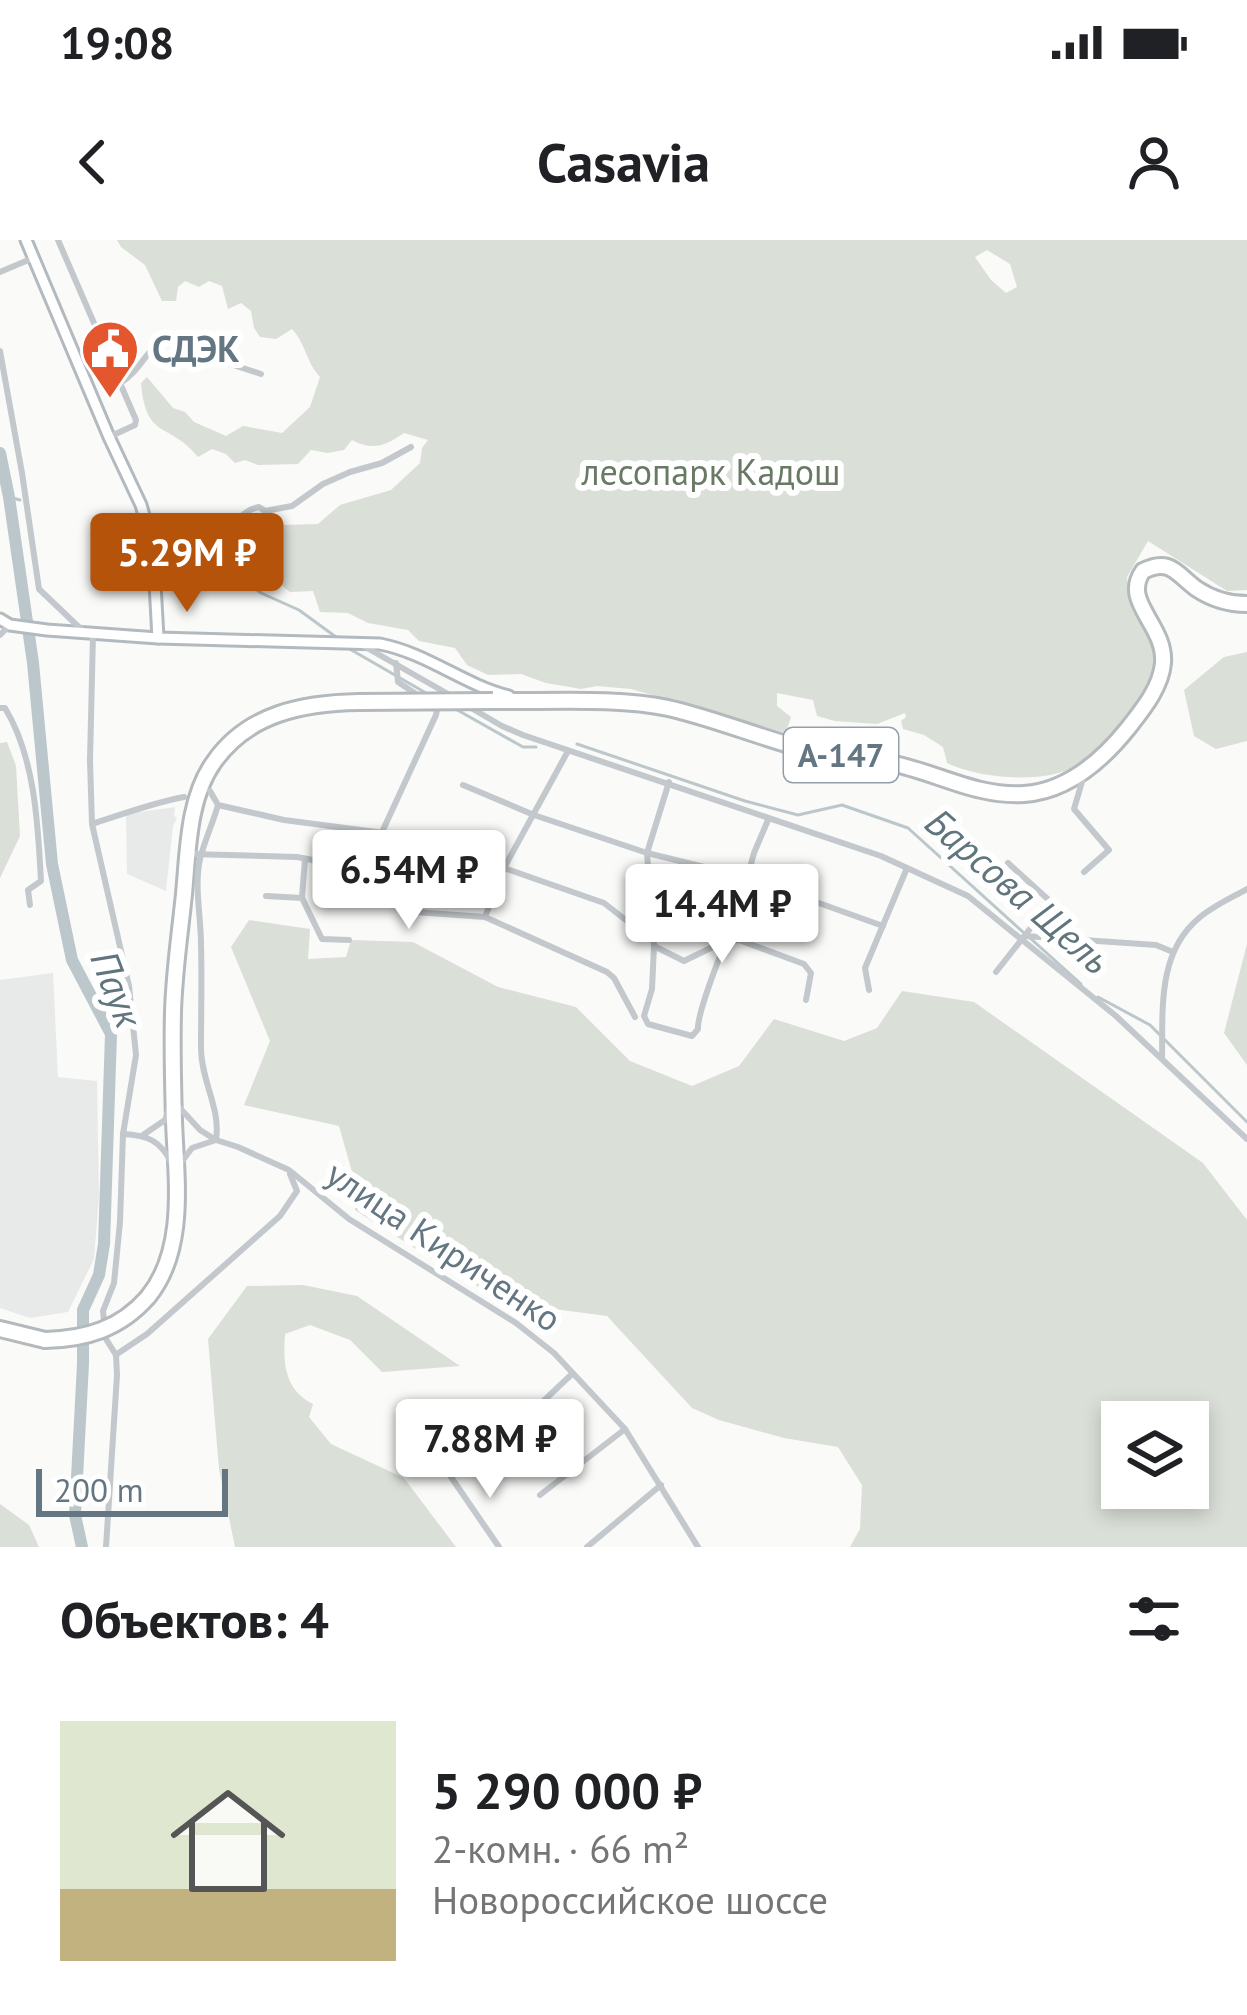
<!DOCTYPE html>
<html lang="ru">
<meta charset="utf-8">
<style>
:root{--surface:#fff;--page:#f2f2f2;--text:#202124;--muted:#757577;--line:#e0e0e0;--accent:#b45309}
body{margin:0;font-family:"PT Sans",sans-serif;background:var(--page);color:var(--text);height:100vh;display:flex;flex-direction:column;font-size:45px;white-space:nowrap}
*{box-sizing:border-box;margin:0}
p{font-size:39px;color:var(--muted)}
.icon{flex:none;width:66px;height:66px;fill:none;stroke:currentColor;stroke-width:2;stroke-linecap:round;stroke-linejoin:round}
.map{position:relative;height:1307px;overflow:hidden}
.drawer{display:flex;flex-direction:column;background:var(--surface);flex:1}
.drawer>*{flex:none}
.tools{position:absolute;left:1101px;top:1161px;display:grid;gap:24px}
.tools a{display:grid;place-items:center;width:108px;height:108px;border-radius:0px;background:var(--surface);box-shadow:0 6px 18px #0003;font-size:60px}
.scale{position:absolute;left:36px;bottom:30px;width:192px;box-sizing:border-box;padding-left:12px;border:6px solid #657683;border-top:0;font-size:33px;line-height:42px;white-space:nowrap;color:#657683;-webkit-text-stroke:9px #fff;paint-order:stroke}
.price{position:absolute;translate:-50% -102px;padding:0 27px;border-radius:12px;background:#fff;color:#222;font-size:39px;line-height:78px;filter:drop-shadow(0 3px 6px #0008)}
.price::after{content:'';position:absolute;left:50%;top:72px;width:36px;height:27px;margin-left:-18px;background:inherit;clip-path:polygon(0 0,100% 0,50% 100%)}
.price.active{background:var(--accent);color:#fff}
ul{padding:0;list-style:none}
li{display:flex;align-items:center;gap:36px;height:300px;padding:0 60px}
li+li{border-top:3px solid var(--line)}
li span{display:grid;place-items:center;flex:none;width:336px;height:240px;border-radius:0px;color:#555}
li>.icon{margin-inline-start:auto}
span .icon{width:144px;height:144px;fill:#fffc;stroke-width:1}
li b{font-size:51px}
h2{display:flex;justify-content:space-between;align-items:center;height:144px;padding:0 60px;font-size:51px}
.status{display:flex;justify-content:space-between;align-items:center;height:84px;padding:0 60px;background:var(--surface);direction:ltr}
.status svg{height:33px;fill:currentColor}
header{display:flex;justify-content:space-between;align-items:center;height:156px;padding:0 60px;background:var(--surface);font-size:54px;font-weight:700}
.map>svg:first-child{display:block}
.built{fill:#e8e9e9}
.green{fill:#dadfd7;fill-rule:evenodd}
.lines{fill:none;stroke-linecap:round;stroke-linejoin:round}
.stream{stroke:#bbc7cb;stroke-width:3}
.river{stroke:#bbc7cb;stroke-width:12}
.secondary-casing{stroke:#b3babf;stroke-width:15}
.highway-casing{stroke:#b4b9bd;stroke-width:20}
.street{stroke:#c3c8cc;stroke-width:6}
.secondary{stroke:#fff;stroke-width:9}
.highway{stroke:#fff;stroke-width:14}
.highway-bridge-casing{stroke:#b4b9bd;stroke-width:20;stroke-linecap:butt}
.highway-bridge{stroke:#fff;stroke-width:14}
.labels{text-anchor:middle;stroke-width:12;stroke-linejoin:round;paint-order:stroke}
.shield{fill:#fff;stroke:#939fa8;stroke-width:3}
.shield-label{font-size:33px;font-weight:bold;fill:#657683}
.poi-label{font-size:36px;font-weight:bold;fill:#657683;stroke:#fff;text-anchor:start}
.park-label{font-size:36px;fill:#687a64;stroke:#fff}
.street-label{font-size:36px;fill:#657683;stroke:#fff}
.water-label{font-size:39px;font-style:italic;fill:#60757c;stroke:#fff}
</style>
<div class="status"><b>19:08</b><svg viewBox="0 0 49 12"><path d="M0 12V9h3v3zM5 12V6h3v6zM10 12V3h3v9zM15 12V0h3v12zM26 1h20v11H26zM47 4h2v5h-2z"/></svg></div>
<header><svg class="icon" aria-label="back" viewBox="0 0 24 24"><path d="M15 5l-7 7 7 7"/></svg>Casavia<svg class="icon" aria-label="person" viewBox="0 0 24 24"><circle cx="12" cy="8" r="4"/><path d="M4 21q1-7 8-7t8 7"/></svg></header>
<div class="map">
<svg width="1247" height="1307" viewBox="0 0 1247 1307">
<rect width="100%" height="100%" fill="#fafaf8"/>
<g class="built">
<path d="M175,567l-1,9 3,2 -4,8 -7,65 -39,-17 -1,-60z"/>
<path d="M53,733l5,104 39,4 2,115 -5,63 -26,53 -38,6 -30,-10v-328z"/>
</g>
<g class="green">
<path d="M117,0h1130v350l-20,1 -79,-50 -21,36 2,21 20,23 11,32c-7,17 -12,37 -22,53 -10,16 -52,57 -70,64 -34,13 -89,8 -121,-7l-4,-16 -19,-12 -21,-6 -2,-8 5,-4 -1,-4 -28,11 -42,-3 -18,-5 -4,-16 -36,-7v13l14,11 -5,15h-4l-151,-43 -34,-3 -16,3 -35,-6 -25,-9 -33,1 -21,-10 -12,-17 -36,-7 -11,-11 -40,-7 -20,-10 -28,-1 -7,-21 -23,1 -42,-34v-15l35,-18 35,-1 22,-19 51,-15 29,-27 2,-15 6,-8 -24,-7c-19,13 -31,18 -52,7l-8,10 -16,3 -17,-3 -13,14 -40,1 -13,-5 -10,3 -9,-9 -14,-5 -14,8c-29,-36 -52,-16 -57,-74l6,-6 26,31 12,4 9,10 32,14 17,-10 39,7 28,-26 10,-30c-15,-17 -14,-33 -28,-48l-16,10 -16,-2 -6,-9 -3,-17 -10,-8 -13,6 -6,-23 -13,-5 -10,6 -14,-6 -7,6 -2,14h-14l-17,-36 -24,-18zM987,10l23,14 7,23 -11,6 -15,-13 -16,-23z"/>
<path d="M1247,412v89l-31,8 -22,-13 -10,-46 40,-33z"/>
<path d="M7,502l9,24 4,70 -20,42v-135z"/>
<path d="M249,680l61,9 -2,30 38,-2 5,-17 62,2 85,45 78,20 54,54 62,25 47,-20 35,-47 70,22 33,-13 25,-37 72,11 229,161 44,57v327h-397l10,-18 2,-44 -24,-38 -54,-9 -65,-18 -27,-12 -85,-92 -98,-13 -49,-26 -105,-67 -1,-31 -15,-53 -95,-21 26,-64 -39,-94zM1122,1182h66v66h-66z"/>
<path d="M1247,704v121l-23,-32z"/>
<path d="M303,1045l54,11 103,70 -78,6 -32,-32 -40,-15 -25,9c-2,29 -1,55 28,70l-4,13 22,27 73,34 52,69h-221l-16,-78 -11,-130 39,-53z"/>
<path d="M0,1264l29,21 10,22h-39z"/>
</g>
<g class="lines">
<g class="stream">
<path d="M9,257l11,3"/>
<path d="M164,315l17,3 33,-4 47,39 38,17 37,27"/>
<path d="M348,408l85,49"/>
<path d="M452,467l71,40h13"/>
<path d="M577,504l168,57 53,14 44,-10 66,23 115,104"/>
<path d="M1030,698l51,46"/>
<path d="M1098,757l52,28 97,97"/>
</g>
<path class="river" d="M0,213l9,44 24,166 19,201 20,96 39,74 -7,210 -5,31 -16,35v54l-8,151 7,32"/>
<g class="secondary-casing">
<g id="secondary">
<path d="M26,0l83,197 32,68 12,42 5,91"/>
<path d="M0,379l10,6 37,5 111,8 222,6c47,9 84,41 129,52"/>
</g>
</g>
<g class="highway-casing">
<g id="highway">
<path d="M493,461c52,1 125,-4 175,7 44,10 88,28 132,40 29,8 60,9 90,15 46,9 86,34 134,31 44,-3 78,-33 105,-67 14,-18 32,-40 34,-64 3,-38 -42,-61 -20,-92 28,-14 34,4 54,18 15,10 32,15 50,15"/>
<path d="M148,1057c39,-48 28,-118 26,-176 -1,-36 -2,-73 -1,-109 1,-39 7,-79 11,-118 4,-43 4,-96 30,-132 34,-49 90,-59 145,-60"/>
<path d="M0,1089l45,11"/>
</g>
</g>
<g class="street">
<path d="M58,0l78,180 -1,5 -26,12"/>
<path d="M0,32l33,-14"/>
<path d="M0,111l22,122 17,116 44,42"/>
<path d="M120,143c20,-11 27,-35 46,-46l6,2c1,12 11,16 22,9l18,10 49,16"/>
<path d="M155,328l57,-1c10,-22 21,-55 47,-60l6,4 27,-5 31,-22 27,-12 32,-9 29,-16"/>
<path d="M0,395l10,-10"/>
<path d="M93,395l-3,125 2,64 37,162 7,69 -13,79 -3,88 -6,61 -11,28 3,28 10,16 1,20 -11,172"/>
<path d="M362,405l93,53"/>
<path d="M396,423l2,19 21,14"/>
<path d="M466,465l36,21 21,9 358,121 87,40 148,120 131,123"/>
<path d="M0,468h5c30,49 33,117 36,173l-13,9 2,15"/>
<path d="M1084,535l-10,34 35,41 -25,22"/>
<path d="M669,542l-22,71 7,93 -2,43 -8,27 4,8 44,12 6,-7c-1,-14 25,-86 34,-96l22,-80 14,-33"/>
<path d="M463,545l71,30 113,38 102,25 134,48"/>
<path d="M210,551l8,14 66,15 100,13 120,35 100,35 32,25 17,2"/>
<path d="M92,584c31,-10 60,-21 92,-27"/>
<path d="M191,614l106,3 68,13 20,9 13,11 17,22 70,5 122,55 7,6 21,39"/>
<path d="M365,629l71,-154 1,-5 -7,-7"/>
<path d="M266,656l36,2 20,41 27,1"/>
<path d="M302,657l3,-38"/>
<path d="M485,677l19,-49 64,-117"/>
<path d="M1025,696l131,9 17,7"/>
<path d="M654,706l30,15 41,-20 14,-1 65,24 7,9 -5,27"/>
<path d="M996,732l55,-70 -43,-39"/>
<path d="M869,750l-4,-22 42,-100"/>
<path d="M1162,818c1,-48 -5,-105 37,-140 14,-12 32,-20 48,-29"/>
<path d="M178,866l22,24 16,10 22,7 51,23 60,49 167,104 38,30 71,76 73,118"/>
<path d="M123,894c25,1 38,7 49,30"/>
<path d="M143,895l22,-15 4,-11"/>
<path d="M216,900c5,-32 -15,-59 -15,-92 0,-34 1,-69 0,-104 0,-28 -7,-57 -1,-85 4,-17 13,-36 18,-54"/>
<path d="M180,924l12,-16 24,-8"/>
<path d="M117,1114l30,-20 133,-118 17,-25 -7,-17"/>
<path d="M501,1201l71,-67"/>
<path d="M451,1237l48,70"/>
<path d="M540,1255l85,-66"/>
<path d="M587,1307l74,-62"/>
</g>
<use href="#secondary" class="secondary"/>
<use href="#highway" class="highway"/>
<g class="highway-bridge-casing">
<g id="highway-bridge">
<path d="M359,462l134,-1"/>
<path d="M45,1100c41,-1 75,-11 103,-43"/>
</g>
</g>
<use href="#highway-bridge" class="highway-bridge"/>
</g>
<defs>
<g id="civic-pin" transform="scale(3)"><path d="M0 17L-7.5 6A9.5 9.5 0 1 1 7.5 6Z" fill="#e4572e" stroke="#fff"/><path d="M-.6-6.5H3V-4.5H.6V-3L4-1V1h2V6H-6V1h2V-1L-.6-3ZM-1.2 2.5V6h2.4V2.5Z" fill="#fff"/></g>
</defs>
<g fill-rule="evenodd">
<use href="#civic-pin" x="110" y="109"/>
</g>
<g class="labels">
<rect class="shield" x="784" y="488" width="114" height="54" rx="9"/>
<g class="shield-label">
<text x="841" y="527">А-147</text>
</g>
<g class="poi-label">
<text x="152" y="122">СДЭК</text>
</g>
<g class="park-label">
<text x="711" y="245">лесопарк Кадош</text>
</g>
<g class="street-label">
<text transform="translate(444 1006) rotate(34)" y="13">улица Кириченко</text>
</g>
<g class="water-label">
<text transform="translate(1018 651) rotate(41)" y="14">Барсова Щель</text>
<text transform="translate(117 749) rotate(69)" y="14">Паук</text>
</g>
</g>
</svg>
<div class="tools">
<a><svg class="icon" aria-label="layers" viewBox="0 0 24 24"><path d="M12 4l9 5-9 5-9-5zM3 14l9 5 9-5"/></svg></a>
</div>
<div class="scale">200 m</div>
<b class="price active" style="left:187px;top:375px">5.29M ₽</b>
<b class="price" style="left:409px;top:692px">6.54M ₽</b>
<b class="price" style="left:722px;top:726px">14.4M ₽</b>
<b class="price" style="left:490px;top:1261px">7.88M ₽</b>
</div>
<section class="drawer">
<h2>Объектов: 4<svg class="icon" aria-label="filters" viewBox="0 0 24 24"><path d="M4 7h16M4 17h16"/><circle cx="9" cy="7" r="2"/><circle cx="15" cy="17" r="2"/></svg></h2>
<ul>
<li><span style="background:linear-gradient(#dfe7d0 70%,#c2b280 0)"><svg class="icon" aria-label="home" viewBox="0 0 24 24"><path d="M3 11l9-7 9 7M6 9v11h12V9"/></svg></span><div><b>5 290 000 ₽</b><p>2-комн. · 66 m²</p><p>Новороссийское шоссе</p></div></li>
</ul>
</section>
